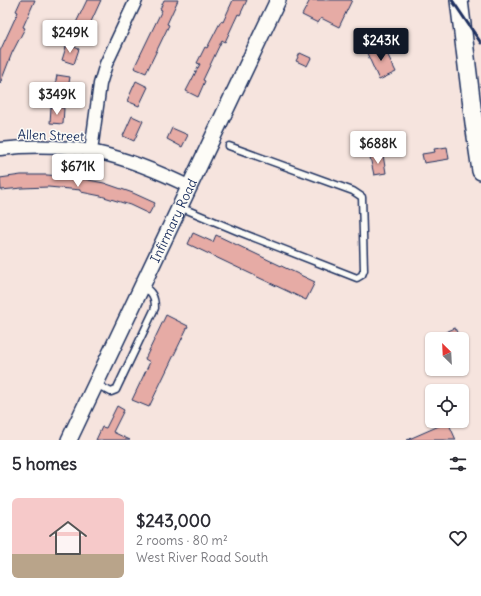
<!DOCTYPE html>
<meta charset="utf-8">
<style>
:root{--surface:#fff;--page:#f2f2f3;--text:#2b2b33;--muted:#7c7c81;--line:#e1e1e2;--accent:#111827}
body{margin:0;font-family:Delius,sans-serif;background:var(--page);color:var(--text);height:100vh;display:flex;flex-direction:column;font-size:15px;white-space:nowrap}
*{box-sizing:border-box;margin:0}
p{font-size:13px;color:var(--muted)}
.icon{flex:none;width:22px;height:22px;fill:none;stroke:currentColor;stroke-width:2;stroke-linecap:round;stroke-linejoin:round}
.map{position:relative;height:440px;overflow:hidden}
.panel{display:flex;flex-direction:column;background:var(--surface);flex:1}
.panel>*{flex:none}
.needle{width:26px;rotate:336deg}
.controls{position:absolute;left:425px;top:332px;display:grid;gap:8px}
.controls a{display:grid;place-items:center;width:44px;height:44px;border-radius:6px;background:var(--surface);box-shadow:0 1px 3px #0004;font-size:20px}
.price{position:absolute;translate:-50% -34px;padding:0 9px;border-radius:4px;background:#fff;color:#222;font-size:13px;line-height:26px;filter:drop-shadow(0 1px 2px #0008)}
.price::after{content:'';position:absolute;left:50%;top:24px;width:12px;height:9px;margin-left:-6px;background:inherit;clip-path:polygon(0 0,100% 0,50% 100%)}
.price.current{background:var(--accent);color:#fff}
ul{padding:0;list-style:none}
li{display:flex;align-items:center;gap:12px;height:100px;padding:0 12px}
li+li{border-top:1px solid var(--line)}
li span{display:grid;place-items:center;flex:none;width:112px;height:80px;border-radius:6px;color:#555}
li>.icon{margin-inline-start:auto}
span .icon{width:48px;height:48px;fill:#fffc;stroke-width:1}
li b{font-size:17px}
h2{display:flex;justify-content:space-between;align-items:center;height:48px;padding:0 12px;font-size:17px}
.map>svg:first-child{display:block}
.building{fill:#e6aba5;stroke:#1b2f5e}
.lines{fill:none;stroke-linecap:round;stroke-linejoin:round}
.service-casing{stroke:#1b2f5e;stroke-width:9}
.minor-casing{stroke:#1b2f5e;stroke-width:15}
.tertiary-casing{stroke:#1b2f5e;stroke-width:18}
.secondary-casing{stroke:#1b2f5e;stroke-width:20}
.service{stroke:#fdfcf7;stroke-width:6}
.minor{stroke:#fdfcf7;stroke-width:12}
.tertiary{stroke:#fdfcf7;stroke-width:15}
.secondary{stroke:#fdfcf7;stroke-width:17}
.rail{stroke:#1b2f5e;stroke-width:3}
.labels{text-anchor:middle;stroke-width:3;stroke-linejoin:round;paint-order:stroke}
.street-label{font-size:13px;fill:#1b2f5e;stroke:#fdfcf7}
</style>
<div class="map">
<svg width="481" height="440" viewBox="0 0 481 440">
<rect width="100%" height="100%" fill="#f6e4de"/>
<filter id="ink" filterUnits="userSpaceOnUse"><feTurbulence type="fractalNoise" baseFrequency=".025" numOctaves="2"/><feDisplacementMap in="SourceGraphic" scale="8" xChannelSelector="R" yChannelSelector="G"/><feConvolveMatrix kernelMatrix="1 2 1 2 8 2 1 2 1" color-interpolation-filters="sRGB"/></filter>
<g filter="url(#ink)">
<g class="building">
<path d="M21,0h14l-12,27 2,1 -13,25 -12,31v-33l18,-39 -2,-1z"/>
<path d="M87,0h14l-16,35 -12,-6z"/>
<path d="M164,0h14l-11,24 2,1 -23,48 -12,-5 28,-58 -2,-1z"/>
<path d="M233,0h14l-7,15 -2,-1 -13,28 -3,-2 -19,40 2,1 -7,16 -12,-6 14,-27 -3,-1 8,-16 2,1 14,-27 2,1z"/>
<path d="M310,0h42l-13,27 -18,-9 -3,5 -16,-8z"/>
<path d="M382,43l14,29 -17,8 -13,-29z"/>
<path d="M67,44l12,5 -5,15 -12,-4z"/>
<path d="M300,53l11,5 -4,8 -11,-5z"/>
<path d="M57,75l13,2 -3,17 -13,-3z"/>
<path d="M136,81l12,6 -9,19 -12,-5z"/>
<path d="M51,107l13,1 -1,16 -13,-1z"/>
<path d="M132,116l11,5 -9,20 -11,-5z"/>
<path d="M172,128l16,7 -6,12 -15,-8z"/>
<path d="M447,147l2,12 -25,4 -2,-9 13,-2 -1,-3z"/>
<path d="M383,155l3,18 -12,2 -4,-18z"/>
<path d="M21,175h26l26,2 31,6 29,10 22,10 -6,11 -19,-9 -29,-9 -20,-4v-2l-33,-3 -26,1 -21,2 -1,-12z"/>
<path d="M193,233l20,9 3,-7 99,47 -9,18 -118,-56z"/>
<path d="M166,315l22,11 -39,81 -17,-7 18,-38 -5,-3z"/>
<path d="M455,328l5,11h-30z"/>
<path d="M117,406l7,4 -11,22 17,8h-34l6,-13 4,1z"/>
<path d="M448,422l8,18h-49z"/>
</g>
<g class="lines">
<g class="service-casing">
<g id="service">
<path d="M180,207l62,26 115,45 5,-3 2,-5 -2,-73 -9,-6 -124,-45"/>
<path d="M96,384l15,8 5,-2 39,-82c0,-11 -3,-17 -13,-22"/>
</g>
</g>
<g class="minor-casing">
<g id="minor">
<path d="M0,149c73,-9 125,6 190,38"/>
<path d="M91,151l9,-67 6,-20 30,-64"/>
</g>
</g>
<g class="tertiary-casing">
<g id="tertiary">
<path id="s1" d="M69,440l209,-440"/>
</g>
</g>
<g class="secondary-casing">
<path id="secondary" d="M459,0l15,123 7,48"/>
</g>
<use href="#service" class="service"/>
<use href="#minor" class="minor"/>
<use href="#tertiary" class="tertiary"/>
<use href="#secondary" class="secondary"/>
<path class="rail" d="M452,0l29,43"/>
</g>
</g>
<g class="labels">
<g class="street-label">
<text transform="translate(51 135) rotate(2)" y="5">Allen Street</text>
<text dy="5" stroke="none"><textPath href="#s1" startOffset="243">Infirmary Road</textPath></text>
</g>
</g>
</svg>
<div class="controls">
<a><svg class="needle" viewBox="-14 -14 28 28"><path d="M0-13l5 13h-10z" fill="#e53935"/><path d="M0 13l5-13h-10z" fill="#7c7c81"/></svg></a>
<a><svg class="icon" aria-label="locate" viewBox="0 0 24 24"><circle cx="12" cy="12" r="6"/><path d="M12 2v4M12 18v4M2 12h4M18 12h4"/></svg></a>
</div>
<b class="price" style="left:70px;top:54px">$249K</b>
<b class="price current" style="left:381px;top:62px">$243K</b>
<b class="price" style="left:57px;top:116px">$349K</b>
<b class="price" style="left:378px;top:165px">$688K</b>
<b class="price" style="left:78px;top:188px">$671K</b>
</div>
<section class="panel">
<h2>5 homes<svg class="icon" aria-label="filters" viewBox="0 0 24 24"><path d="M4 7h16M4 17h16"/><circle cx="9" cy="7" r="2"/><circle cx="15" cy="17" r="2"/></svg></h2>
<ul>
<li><span style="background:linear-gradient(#f6c9c9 70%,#b9a48a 0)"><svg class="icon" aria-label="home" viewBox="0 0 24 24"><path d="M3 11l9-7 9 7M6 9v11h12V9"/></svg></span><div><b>$243,000</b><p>2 rooms · 80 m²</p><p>West River Road South</p></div><svg class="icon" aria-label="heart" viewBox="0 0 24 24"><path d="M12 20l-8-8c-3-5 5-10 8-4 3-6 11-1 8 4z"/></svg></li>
</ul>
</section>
